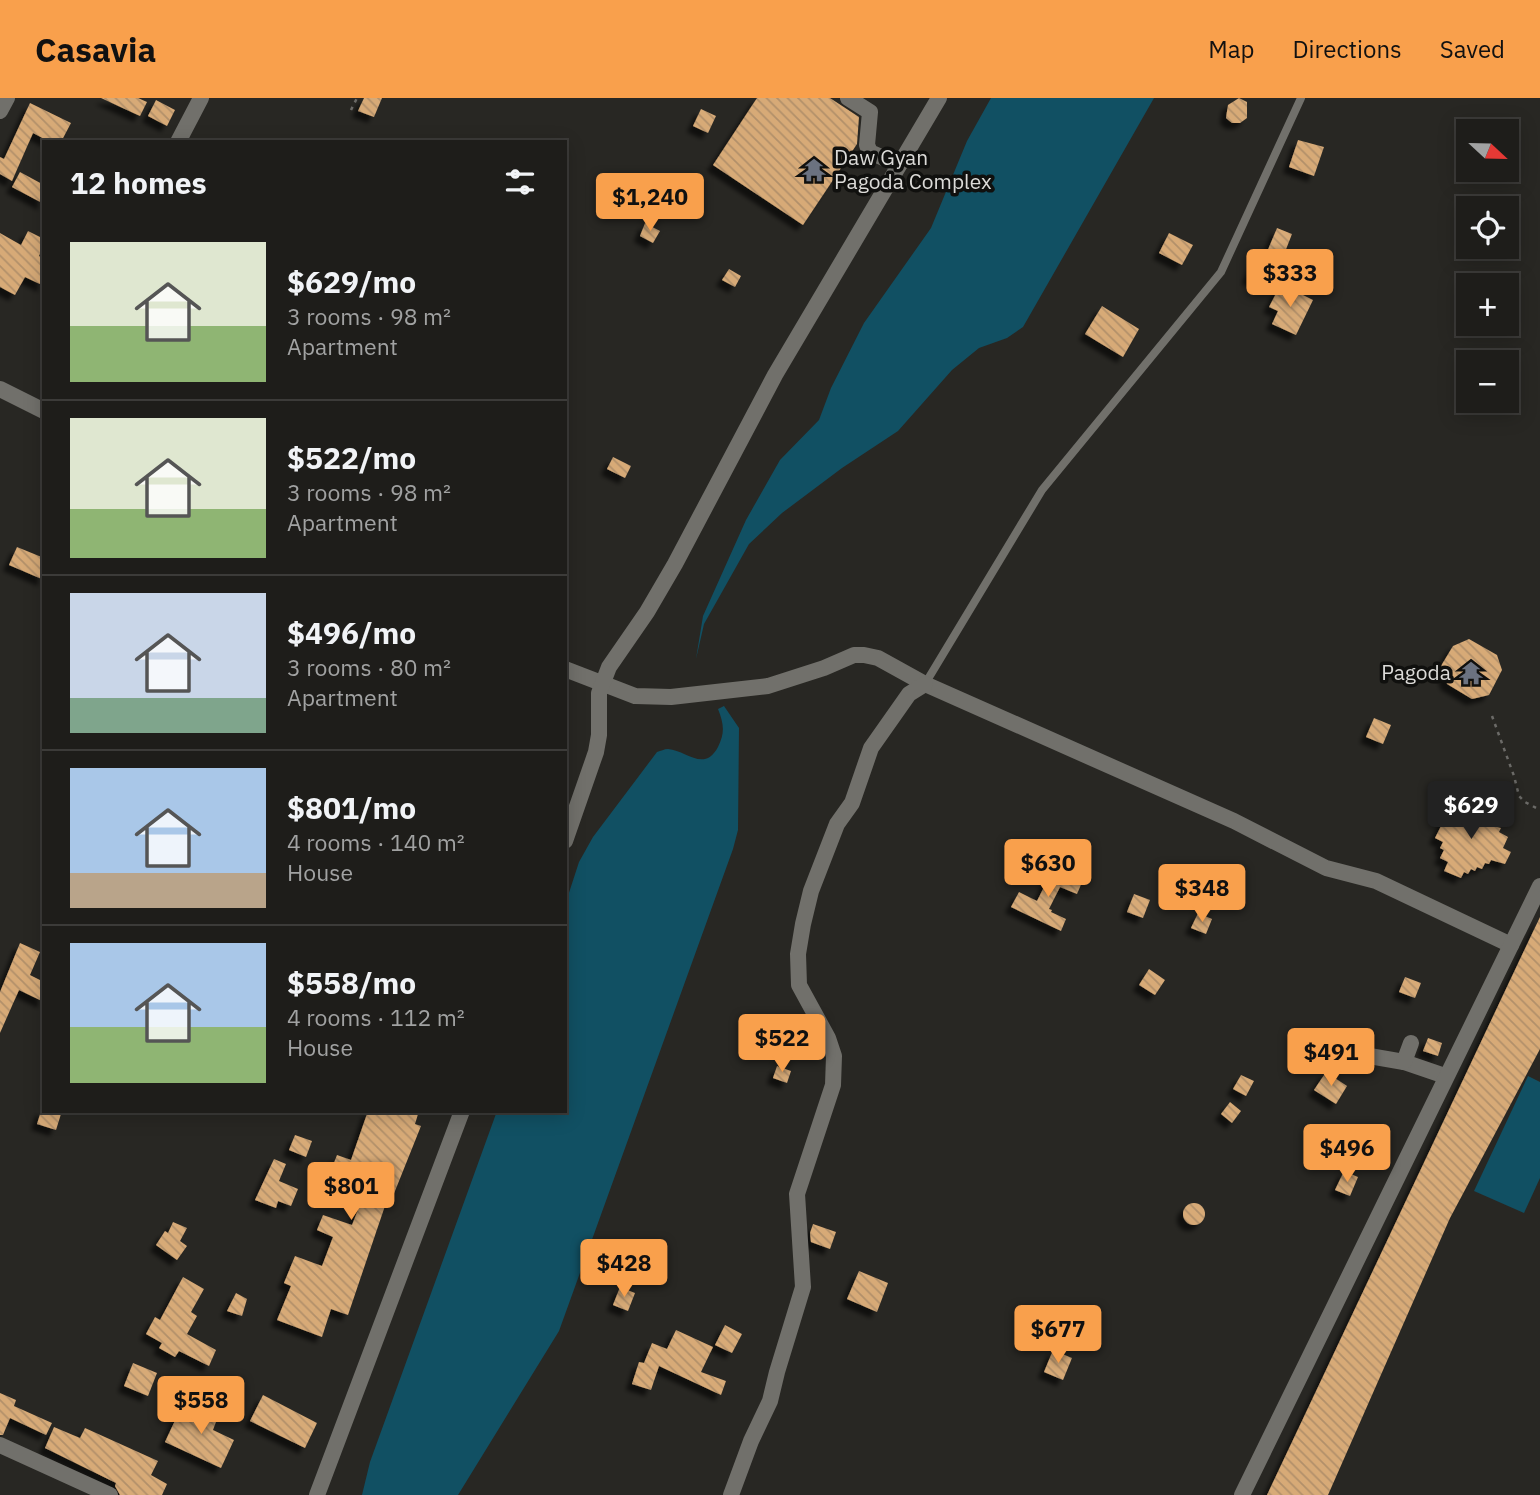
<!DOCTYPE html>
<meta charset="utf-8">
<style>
:root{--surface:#1e1d1a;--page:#2b2a27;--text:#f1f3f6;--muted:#a1a2a2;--line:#3c3b39;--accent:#f9a04c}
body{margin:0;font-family:"IBM Plex Sans",sans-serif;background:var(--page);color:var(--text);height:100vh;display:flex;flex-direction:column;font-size:26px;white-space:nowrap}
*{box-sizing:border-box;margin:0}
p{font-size:23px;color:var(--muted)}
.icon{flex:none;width:38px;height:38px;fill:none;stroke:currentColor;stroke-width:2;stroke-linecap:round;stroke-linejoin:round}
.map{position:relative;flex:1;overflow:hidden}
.sheet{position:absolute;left:42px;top:42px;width:525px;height:973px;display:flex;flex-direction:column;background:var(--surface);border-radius:0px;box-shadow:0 4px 18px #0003,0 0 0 2px var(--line)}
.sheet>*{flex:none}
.needle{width:46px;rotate:112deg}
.buttons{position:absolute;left:1456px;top:21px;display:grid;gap:14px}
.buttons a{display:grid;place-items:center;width:63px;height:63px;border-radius:0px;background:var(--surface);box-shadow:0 4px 18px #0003,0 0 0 2px var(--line);font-size:35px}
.price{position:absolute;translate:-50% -60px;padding:0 16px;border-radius:7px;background:var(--accent);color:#111;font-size:23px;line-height:46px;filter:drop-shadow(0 2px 4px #0008)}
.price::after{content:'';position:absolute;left:50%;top:42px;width:21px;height:16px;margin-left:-10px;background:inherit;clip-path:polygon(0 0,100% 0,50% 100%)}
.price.selected{background:#222;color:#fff}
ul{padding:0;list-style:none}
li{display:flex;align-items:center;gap:21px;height:175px;padding:0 28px}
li+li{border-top:2px solid var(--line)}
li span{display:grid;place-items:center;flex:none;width:196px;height:140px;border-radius:0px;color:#555}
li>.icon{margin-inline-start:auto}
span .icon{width:84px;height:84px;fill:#fffc;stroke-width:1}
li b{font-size:30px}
h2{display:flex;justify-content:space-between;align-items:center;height:84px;padding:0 28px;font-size:30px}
header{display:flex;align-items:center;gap:42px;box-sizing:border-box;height:98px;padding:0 35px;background:var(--accent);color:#111}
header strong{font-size:33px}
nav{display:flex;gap:38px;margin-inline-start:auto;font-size:24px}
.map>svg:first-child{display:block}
.water{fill:#115063}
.building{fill:url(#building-back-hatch);filter:url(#shadow)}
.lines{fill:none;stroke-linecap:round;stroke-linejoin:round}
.path{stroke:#6b6a67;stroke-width:2.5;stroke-dasharray:3.5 5;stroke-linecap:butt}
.lane{stroke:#71706b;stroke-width:8}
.street{stroke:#71706b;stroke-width:16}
.labels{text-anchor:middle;stroke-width:7;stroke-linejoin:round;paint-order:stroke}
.poi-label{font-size:21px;fill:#dcdbd8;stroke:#10100e;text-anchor:start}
</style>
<header>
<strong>Casavia</strong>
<nav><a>Map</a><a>Directions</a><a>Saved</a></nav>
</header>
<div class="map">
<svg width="1540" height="1397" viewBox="0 0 1540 1397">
<defs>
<pattern id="building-back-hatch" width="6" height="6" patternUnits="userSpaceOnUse" patternTransform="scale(1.75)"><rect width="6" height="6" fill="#d7aa77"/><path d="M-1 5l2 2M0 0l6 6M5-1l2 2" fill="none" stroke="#b2906a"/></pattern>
<filter id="shadow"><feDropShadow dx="-6" dy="6" stdDeviation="2" flood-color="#0009"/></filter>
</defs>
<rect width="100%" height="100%" fill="#282723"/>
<g class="water">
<path d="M991,0h163l-131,229 -16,11 -28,10 -27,22 -54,61 -56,37 -60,45 -33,31 -45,80 -8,35 7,-43 43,-96 34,-60 39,-40 12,-32 33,-65 67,-95 36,-87z"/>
<path d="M724,608l15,22 -1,102 -5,19 -174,482 -101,164h-96l8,-33 127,-351h68v-206l14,-43 14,-25 64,-85c4,-1 7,-3 11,-3 18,1 36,24 50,-2 7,-14 6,-23 0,-38z"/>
<path d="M1528,978l12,6v96l-16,35 -50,-22z"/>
</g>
<g class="building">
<path d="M101,0h37l9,4 -7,14z"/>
<path d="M364,0h18l-8,19 -16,-6z"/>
<path d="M757,0h73l29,19 -2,27 -54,81 -90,-60z"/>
<path d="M1239,0l8,4v16l-7,5h-8l-6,-5 2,-13z"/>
<path d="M156,2l19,10 -8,16 -19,-10z"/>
<path d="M30,5l41,20 -10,19h-11l-17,-9 -21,48 -12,-7v-17l4,2z"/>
<path d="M701,11l15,7 -8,17 -15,-7z"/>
<path d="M1298,42l26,7 -10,29 -25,-9z"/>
<path d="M20,74l24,13v19l-32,-17z"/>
<path d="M645,125l15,8 -7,12 -13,-7z"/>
<path d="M1277,130l15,6 -21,54 -23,-10 12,-29 7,3z"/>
<path d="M28,133l16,8v6l-5,11 5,3v27l-19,-9 -10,18 -15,-8v-54l21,12z"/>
<path d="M1169,135l24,12 -11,20 -23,-12z"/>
<path d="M729,171l12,7 -6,11 -13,-7z"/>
<path d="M1281,186l32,16 -17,35 -24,-11 6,-13 -9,-4z"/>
<path d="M1102,208l37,23 -16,28 -38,-23z"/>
<path d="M613,359l18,9 -6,12 -18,-9z"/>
<path d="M17,449l27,11v22l-35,-15z"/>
<path d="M1469,541l28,16 5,15 -13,25 -17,4 -25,-15 -6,-18 12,-20z"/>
<path d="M1374,620l17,7 -8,19 -17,-7z"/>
<path d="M1469,706l32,14 -4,9 4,1 -2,4 9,5 -5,11 8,4 -6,12 -14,-4 -2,4 -4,-1 -3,6 -5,-2 -2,4 -4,-2 -3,5 -4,-2 -3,6 -17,-7 4,-9 -8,-4 4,-8 -4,-2 3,-6 -8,-4 15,-30 11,5 2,-3 2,1z"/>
<path d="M1054,769l29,13 -6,14 -17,-7 -11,22 3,1 -1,2 15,7 -5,12 -50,-24 8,-15 18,9z"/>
<path d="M1134,796l16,6 -7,18 -16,-6z"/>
<path d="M1198,815l14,6 -6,15 -15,-6z"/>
<path d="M1540,819v132l-90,169 -122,277h-61z"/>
<path d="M20,845l20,9 -10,23 14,7v20l-25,-12 -19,43v-41z"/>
<path d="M1149,871l16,11 -10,15 -16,-10z"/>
<path d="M1405,879l16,6 -6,15 -16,-6z"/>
<path d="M1428,940l14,5 -4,13 -15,-5z"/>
<path d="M777,968l14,5 -4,12 -14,-5z"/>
<path d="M1326,974l21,14 -11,18 -22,-14z"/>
<path d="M1241,977l13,6 -8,15 -13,-7z"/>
<path d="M1230,1004l11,9 -9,12 -11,-9z"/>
<path d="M42,1010l2,3 17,3 -5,16 -19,-6z"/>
<path d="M368,1013h51l-4,13 6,2 -30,75 -4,-1 -39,115 -17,-6 -9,28 -45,-17 14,-34 -7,-3 11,-27 27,10 11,-29 -16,-7 6,-15 29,10 13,-33 -37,-14 9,-23 14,5z"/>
<path d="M295,1037l17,6 -6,16 -17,-7z"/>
<path d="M274,1061l12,5 -7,17 19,8 -7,17 -13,-5 -2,7 -21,-8z"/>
<path d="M1344,1073l14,6 -8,19 -15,-6z"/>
<circle cx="1194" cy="1116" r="11"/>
<path d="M173,1124l14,6 -7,13 7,5 -10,14 -21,-15 9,-14 3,2z"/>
<path d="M813,1126l23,8 -6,17 -19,-7 -1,-9z"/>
<path d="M859,1173l29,12 -11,29 -30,-13z"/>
<path d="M183,1179l21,12 -13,23 6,4 -10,18 29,16 -7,16 -30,-15 -4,6 -16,-9 3,-5 -16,-9 9,-17 5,3z"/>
<path d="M620,1189l15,6 -7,18 -15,-6z"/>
<path d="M236,1195l11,6 -5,17 -15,-5z"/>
<path d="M725,1227l17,9 -10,19 -17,-8z"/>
<path d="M676,1232l37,17 -12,25 25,9 -5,14 -62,-29 -8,24 -19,-6 7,-22 5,1 8,-20 15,6z"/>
<path d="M1053,1252l19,8 -9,22 -19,-8z"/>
<path d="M133,1265l24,10 -9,23 -24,-10z"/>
<path d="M0,1295l16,7 -2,6 38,17 -6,12 -36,-17 -7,17h-3z"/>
<path d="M263,1297l54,28 -12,25 -55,-27z"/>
<path d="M205,1301l17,7 -9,24 21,10 -13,28 -56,-26 13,-28 19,9z"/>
<path d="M54,1329l26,11 5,-10 73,33 -7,14 16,9 -5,11h-42l-5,-9 1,-3 -71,-35z"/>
</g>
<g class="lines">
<g class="path">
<path d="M351,12l6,-12"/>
<path d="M1492,618l22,60 5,20 6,6 15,8"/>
</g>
<path class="lane" d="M925,586l117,-194 179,-218 80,-174"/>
<g class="street">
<path d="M848,0l22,14 -3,33 3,7 29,13"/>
<path d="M0,13l7,-13"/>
<path d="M178,44l23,-44"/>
<path d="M0,291l44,22"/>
<path d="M565,571l70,27 36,1 97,-11 56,-18 30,-13h10l14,3 47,26 309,137 92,47 50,13 135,64"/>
<path d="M565,743l31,-89 3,-17v-42l10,-26 38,-55 28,-48 100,-189 164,-277"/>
<path d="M1352,955l52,9 41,14"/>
<path d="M1404,964l7,-19"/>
<path d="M0,1347l110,50"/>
<path d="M317,1397l145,-384"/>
<path d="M731,1397l20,-54 19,-40 7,-29 26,-85 -6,-93 36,-109 1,-29 -6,-18 -29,-53 -1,-31 5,-30 8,-33 26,-67 15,-21 19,-55 38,-54 16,-10"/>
<path d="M1242,1397l298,-609"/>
</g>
</g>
<defs>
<g id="temple-bare" transform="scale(1.89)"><path d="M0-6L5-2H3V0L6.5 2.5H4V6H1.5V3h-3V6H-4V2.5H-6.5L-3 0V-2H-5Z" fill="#6b7280" stroke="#10100e" stroke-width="2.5" paint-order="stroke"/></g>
</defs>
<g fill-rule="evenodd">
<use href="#temple-bare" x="814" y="72"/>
<use href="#temple-bare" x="1471" y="575"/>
</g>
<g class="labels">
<g class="poi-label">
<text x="834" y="67">Daw Gyan<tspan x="834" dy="24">Pagoda Complex</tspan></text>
<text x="1451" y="582" text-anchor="end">Pagoda</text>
</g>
</g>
</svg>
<div class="buttons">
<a><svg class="needle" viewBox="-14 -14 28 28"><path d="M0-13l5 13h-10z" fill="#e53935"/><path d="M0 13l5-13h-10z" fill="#a1a2a2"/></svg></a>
<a><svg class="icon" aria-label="locate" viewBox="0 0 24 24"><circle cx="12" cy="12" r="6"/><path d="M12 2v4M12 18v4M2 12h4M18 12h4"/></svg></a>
<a>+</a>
<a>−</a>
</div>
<b class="price" style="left:650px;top:135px">$1,240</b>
<b class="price" style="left:1290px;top:211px">$333</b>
<b class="price selected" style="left:1471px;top:743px">$629</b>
<b class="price" style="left:1048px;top:801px">$630</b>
<b class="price" style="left:1202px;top:826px">$348</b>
<b class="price" style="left:782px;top:976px">$522</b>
<b class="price" style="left:1331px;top:990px">$491</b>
<b class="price" style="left:1347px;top:1086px">$496</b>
<b class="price" style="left:351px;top:1124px">$801</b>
<b class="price" style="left:624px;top:1201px">$428</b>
<b class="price" style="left:1058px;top:1267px">$677</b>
<b class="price" style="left:201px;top:1338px">$558</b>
<section class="sheet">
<h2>12 homes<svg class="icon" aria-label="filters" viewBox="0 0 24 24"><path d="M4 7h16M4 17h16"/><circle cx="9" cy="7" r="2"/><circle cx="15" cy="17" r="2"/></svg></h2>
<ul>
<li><span style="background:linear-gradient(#dfe7d0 60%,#8fb573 0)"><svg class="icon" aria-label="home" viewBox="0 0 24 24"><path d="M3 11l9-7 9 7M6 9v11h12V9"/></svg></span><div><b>$629/mo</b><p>3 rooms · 98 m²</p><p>Apartment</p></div></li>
<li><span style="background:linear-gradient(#dfe7d0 65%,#8fb573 0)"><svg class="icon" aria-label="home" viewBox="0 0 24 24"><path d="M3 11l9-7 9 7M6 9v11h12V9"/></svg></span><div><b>$522/mo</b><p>3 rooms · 98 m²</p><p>Apartment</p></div></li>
<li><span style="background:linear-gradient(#c9d6e8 75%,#7fa58c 0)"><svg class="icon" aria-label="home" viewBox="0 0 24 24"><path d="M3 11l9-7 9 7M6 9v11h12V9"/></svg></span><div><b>$496/mo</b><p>3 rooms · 80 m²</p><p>Apartment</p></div></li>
<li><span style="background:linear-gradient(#a9c7e8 75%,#b9a48a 0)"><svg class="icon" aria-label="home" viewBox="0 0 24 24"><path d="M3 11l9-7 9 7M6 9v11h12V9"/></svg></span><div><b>$801/mo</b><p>4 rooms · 140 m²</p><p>House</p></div></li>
<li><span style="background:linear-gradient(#a9c7e8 60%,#8fb573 0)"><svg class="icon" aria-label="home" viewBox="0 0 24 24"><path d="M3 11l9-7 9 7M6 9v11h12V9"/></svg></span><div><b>$558/mo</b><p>4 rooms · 112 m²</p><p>House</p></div></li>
</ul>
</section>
</div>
